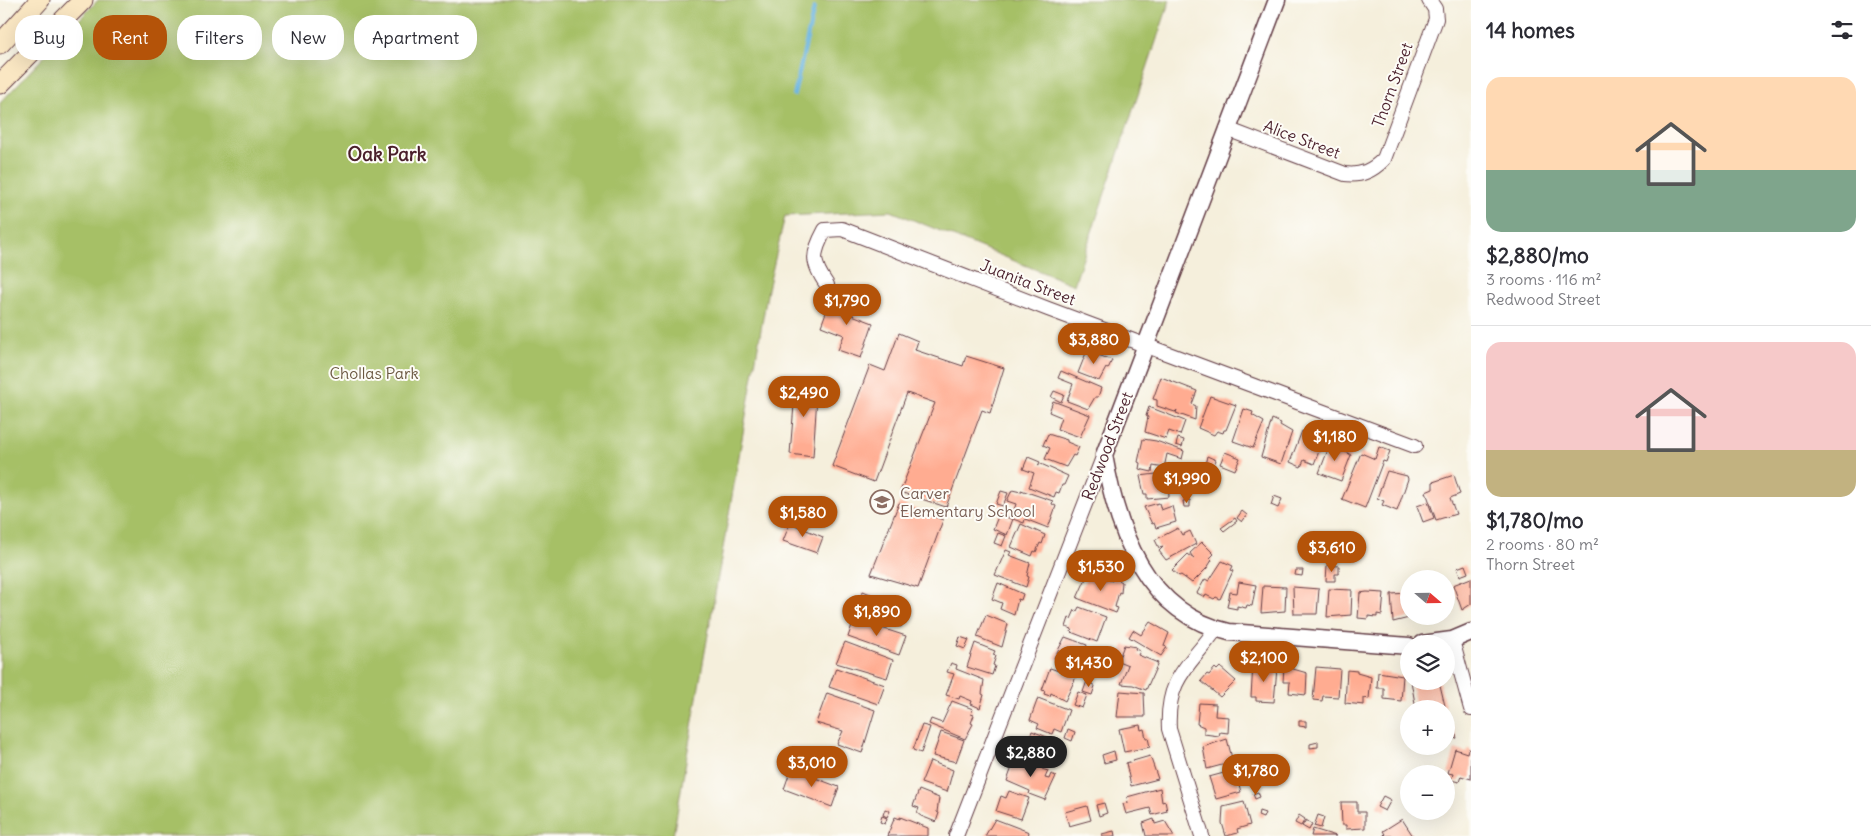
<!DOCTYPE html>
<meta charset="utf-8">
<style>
:root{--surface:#fff;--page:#f7f7f7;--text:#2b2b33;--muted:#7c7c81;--line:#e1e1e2;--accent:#b45309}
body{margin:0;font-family:Delius,sans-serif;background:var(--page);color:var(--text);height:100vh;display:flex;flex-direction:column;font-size:19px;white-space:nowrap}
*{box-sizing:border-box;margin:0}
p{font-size:16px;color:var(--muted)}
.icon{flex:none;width:28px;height:28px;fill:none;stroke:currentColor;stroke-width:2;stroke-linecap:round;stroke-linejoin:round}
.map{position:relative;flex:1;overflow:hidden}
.panel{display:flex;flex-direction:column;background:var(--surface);width:400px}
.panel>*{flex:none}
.top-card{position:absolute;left:15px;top:15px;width:475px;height:45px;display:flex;gap:10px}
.needle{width:32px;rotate:110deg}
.controls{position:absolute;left:1400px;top:570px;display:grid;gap:10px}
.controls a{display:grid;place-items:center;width:55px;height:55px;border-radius:50%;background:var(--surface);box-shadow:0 5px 20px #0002;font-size:25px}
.price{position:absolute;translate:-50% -42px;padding:0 11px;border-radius:18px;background:var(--accent);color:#fff;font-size:16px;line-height:32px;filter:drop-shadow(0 1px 2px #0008)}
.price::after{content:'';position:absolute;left:50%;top:30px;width:15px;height:11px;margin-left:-8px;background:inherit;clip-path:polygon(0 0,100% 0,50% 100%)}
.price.current{background:#222;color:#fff}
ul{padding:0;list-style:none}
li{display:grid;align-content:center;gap:10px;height:265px;padding:0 15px}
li+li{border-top:1px solid var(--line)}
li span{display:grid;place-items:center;height:155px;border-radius:15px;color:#555}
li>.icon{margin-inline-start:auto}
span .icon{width:90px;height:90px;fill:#fffc;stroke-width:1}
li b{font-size:21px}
h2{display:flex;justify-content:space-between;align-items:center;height:60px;padding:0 15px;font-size:21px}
.tag{padding:0 18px;border-radius:20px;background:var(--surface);box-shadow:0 5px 20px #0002;font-size:18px;line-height:45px}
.tag.current{background:var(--accent);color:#fff}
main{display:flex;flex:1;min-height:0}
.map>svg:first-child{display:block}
.green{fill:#a6c066;stroke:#787048}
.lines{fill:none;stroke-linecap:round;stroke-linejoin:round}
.stream{stroke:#66b3e0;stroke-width:4}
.building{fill:#ffac91}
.minor-casing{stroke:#643e46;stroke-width:16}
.tertiary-casing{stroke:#643e46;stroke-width:19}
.secondary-casing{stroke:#643e46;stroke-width:21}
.minor{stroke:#fff;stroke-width:14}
.tertiary{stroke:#fff;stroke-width:16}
.secondary{stroke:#fae7c3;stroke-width:19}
.labels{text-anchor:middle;stroke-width:4;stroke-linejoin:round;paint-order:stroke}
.street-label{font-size:16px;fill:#4a1f2b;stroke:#fdfcf7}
.park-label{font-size:16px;fill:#6a5740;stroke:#fdfcf7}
.education-label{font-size:16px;fill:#785e54;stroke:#fdfcf7;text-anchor:start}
.quarter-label{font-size:19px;font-weight:bold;fill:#4a1f2b;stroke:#fdfcf7}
</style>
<main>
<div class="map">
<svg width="1471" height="836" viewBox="0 0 1471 836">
<rect width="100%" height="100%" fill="#fdfcf7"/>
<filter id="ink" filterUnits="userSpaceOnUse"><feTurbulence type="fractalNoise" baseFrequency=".02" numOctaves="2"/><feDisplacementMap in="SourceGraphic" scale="10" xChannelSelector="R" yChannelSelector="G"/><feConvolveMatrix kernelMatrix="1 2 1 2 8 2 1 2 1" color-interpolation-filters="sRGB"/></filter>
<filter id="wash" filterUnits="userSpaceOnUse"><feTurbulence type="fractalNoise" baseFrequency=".0096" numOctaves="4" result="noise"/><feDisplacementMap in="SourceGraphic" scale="20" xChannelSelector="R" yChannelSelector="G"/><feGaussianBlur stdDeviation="1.12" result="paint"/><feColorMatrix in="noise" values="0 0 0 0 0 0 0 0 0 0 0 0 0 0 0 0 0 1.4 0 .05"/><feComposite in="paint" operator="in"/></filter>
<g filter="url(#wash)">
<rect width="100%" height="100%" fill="#f5efdc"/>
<path class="green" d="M98,0h1072l-96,285 -183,-74 -106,5 -17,73 -95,547h-673v-733z"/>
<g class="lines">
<path class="stream" d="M794,95l20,-87"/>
</g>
<g id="blocks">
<g class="building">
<path d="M832,296l24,9 -4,10 21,8 -12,35 -23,-8 6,-15 -23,-9z"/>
<path d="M899,333l19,8 -3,9 48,16 3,-10 38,12 -14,45 -8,-3 -36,97 -46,-15 35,-89 -28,-10 -33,89 -42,-16 38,-101 15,6z"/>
<path d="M1088,348l11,4 -1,3 14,5 -4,9 -2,-1 -7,13 -21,-8z"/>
<path d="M1061,371l40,17 -3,9h-3l-7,12 -21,-8 6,-17 -15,-6z"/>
<path d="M1161,377l36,14 -5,13 4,2 -1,14 -19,-7 1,-3 -2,2 -18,-6v-6l-4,-1z"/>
<path d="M796,380l22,1 -5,76 -23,-3z"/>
<path d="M1054,391l10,4 -3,7 -10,-5z"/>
<path d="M1210,396l26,9 -10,25h-2l-1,3 -6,-2 -3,4 -16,-7z"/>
<path d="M1053,401l37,14 -10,22 -23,-8 4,-12 -12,-5z"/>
<path d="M1149,407l36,14 -5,14 -11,-4 -3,8 -21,-7 3,-15 -2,-1z"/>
<path d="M1244,409l9,3 -1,3 12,7 -11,26 -20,-7z"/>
<path d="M1272,419l9,4 -1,2 12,7 -11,32 -20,-7z"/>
<path d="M1302,431l21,10 -9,23 -10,-4 -3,7 -11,-5z"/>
<path d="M1048,434l19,6v2l12,5 -4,9 -2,-1 -7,12 -21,-8 5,-11 -7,-3z"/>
<path d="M1178,438l6,2 -2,7 -6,-2z"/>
<path d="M1143,439l13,2 28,10 -2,8 -15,-5 -3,14 -11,-2 -1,6 -13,-3 1,-6 -2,-1z"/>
<path d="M1331,442l9,3 -1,3 12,7 -10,26 -22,-8z"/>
<path d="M1379,447l11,4 -4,11 -3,-1 -18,47 -23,-9 19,-46 14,6z"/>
<path d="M1225,452l15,6 -5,12 -15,-6z"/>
<path d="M1207,456l9,4 -6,14 -6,-5z"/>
<path d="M1028,457l12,5 -2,4 3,-2 27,12 -4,9h-2l-3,8 -3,-1 -2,5 -25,-10 5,-14 -11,-4z"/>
<path d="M1387,471l20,5 1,3 -11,32 -15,-6 2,-4 -7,-3z"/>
<path d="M1156,474v7l12,-1 1,17 -22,2v-5h-3l-4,-18z"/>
<path d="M1454,475l6,19 -10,4 6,16 -20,6 -10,-28 7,-3v-7z"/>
<path d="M1012,490l9,2v-2l32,11 -1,3 4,2 -8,22 -23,-9 -1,4 -11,-4 -6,16 -14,-6 6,-15 12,5 5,-15 -9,-3z"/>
<path d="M1001,491l7,2 -5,13 -7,-2z"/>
<path d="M1274,496l8,3 -4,9 -7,-3z"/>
<path d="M1190,500v7h-6l-1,-6z"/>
<path d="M1428,502l6,16 -11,4 -6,-16z"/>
<path d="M899,503l44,17 -25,68 -47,-14z"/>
<path d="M1159,503l2,7 11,-4 4,16 -20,6 -2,-5 -2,1 -8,-17z"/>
<path d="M1004,507l9,3 -3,7 -9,-3z"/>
<path d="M1242,511l5,4 -5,7 -5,-4z"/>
<path d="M1235,518l2,3 -13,10 -3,-3z"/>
<path d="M790,523l33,14 -6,16 -34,-12z"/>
<path d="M1021,524l24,11 -3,9 -2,-1 -4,9 -2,-1 -2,5 -21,-9z"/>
<path d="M1178,528l4,7 8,-4 6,13 -30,16 -7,-9 4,-4 -4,1 -4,-8z"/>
<path d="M998,533l8,3 -4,10 -8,-3z"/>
<path d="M1202,542l12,12 -4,4 2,2 -5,8 -15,15 -11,-8 -2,1 -7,-6 16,-16 6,5 -4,-6z"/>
<path d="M1006,550l5,2 -2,3 21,8 -3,13 2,1 -3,10 -31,-12z"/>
<path d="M1222,561l11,5 -2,4 2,1 -13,28 -4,-2 -2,2 -8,-4 -1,2 -8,-4 8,-14 4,2z"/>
<path d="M1327,565l12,1v8h-4v7h-9z"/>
<path d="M1465,565l3,8 -8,3 -3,-8z"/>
<path d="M1296,570h7l-1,6 -7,-1z"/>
<path d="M1089,572l23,9 2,-4 8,5 -1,11 -2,-1 -4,15 3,1 -2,5 -39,-15z"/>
<path d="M1471,578v26l-9,6 -9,-25z"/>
<path d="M1239,582l17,3 -4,21 -5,-1 -1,3 -9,-2v3l-10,-2 3,-15 7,1z"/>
<path d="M998,583l25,11 -2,6 -3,-1 -4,16 -14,-6 2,-6 -10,-4z"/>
<path d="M1263,586l23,1 -1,24 -24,2z"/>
<path d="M1293,587l26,2 -2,25h-23z"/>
<path d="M1329,589l23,1 -1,25 -24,2z"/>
<path d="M863,591l44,18 -6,18 -46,-15z"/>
<path d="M1367,592l17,1 -2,22 -5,-1v3l-9,-1v3l-10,-1 2,-25z"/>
<path d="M1409,593v25l-16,4 -2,-28z"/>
<path d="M1446,596l4,13 -4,1z"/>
<path d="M1079,607l27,10 -9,25 -26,-10 1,-3 -6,-2 3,-9 2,1 4,-9 2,1z"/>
<path d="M986,615l22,9 -6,23 -25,-10z"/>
<path d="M1427,616h13v1l-12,3z"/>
<path d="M854,619l52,17 -7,19 -51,-18z"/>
<path d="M1150,622l19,11 -5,13 3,1 -6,9 -32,-19 4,-7 8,5z"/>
<path d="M960,637l9,3 -4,9 -8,-3z"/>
<path d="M1065,637l22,8 -4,12 4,2 -5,14 -16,-8 1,-2 -13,-5z"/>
<path d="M845,642l48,18 -6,18 -51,-15z"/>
<path d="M975,643l20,8 -2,4 3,1 -3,9 2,1 -3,9 -25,-8z"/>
<path d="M1124,645l12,2 -1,2 5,2 -2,4 20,8 -12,27 -13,-5 -12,-1 7,-19 -10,-4z"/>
<path d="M951,663l6,2 -1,4 28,11 -2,14 2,1 -4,13 -9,-4 1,-3 -12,-5 -1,3 -13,-4 8,-21 -7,-2z"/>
<path d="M1253,664l24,4 -3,34 -18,-1v-4h-5z"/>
<path d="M1284,666l9,1v2l14,4 -1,22 -17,-2 1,-11h-7z"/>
<path d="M1220,667l16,14 -16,16 -19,-16 6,-7 2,1 6,-7 2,2z"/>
<path d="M1316,667l24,2 -2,28 -15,-1 -1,5 -9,-1z"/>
<path d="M836,668l49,17 -7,19 -49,-17z"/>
<path d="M1050,668l26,9 -11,24 -14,-8 -1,3 -6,-2 1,-3 -3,-1z"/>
<path d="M1347,670l10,1v2l14,4 -2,22 -5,-1v7l-19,-2z"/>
<path d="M1378,672l25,4 -2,25 -17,-2v-11h-7z"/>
<path d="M1087,681l8,5 -3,9 -9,-3z"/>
<path d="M1411,681h28l6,25 -29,3z"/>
<path d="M1120,691l24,2 1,24h-28z"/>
<path d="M1078,692l9,3 -5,13 -9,-3z"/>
<path d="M827,693l48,17 -13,43 -25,-9 6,-13 -27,-8z"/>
<path d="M1038,698l31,12 -8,22 -7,-3 -2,5 -15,-6 2,-4 -9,-4z"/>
<path d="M952,701l21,8 -2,5 3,1 -3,8 2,1 -8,15 -36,-15 2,-5 11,4z"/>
<path d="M1199,703l17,1 -1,12 14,1 -1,16 -8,-1 -1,4 -15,-2v-7l-7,-3z"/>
<path d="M1299,721h7v6l-7,-1z"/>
<path d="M1450,721l7,17 -11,3v-19z"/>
<path d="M922,725l8,2 -9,26 -8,-3z"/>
<path d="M1140,725l1,5 3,-1 2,9h2l2,9 -26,5 -5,-23z"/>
<path d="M1068,729l7,3 -3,9 -7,-3z"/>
<path d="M1032,731l20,8 -9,21 -25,-9 4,-9 2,1 3,-8 3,1z"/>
<path d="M941,732l23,8 -8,22 -23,-6z"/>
<path d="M1227,739l6,23 -26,7 -4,-22z"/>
<path d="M1318,742v5l-8,1v-4z"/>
<path d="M1455,749l12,4 1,-4 3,1v29l-10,-3 -2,6 -8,-2 2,-6 -5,-1z"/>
<path d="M1114,751l2,9 -12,3 -2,-8z"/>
<path d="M1150,756l8,23 -27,7 -5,-23z"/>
<path d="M1015,759l13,5 1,-4 8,3 -3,7 3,-5 5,2v2l6,2 -3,7 4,1 2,-5 5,2 -11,24 -16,-6 1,-3 -23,-10z"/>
<path d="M930,761l23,9 -6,22 -26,-9z"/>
<path d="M791,769l48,18 -7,20 -48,-18z"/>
<path d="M1235,770l6,22 -25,7 -7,-22z"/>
<path d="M1160,788l2,14 3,-1 2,10 -15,4 -2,-7 -24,6 -3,-10 5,-1 -1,-6z"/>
<path d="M919,790l20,8 -2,14 2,1 -3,9 -15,-6 -4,-3 2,-5 -6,-2z"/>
<path d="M1009,791l20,7 -8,21 -25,-8 5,-15 5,2z"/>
<path d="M1258,792l2,5 -5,2 -2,-5z"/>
<path d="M1383,796l8,4 -6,11 -8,-4z"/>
<path d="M1244,802l6,23 -13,4 1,4 -12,3 -4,-13 1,-16z"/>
<path d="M1341,802h16v10h8v16l-19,1v-4h-4z"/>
<path d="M1104,803l3,10 -8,3 -3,-11z"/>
<path d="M1087,806l4,14 -22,6 -4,-14z"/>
<path d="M885,809l5,2 -3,6 -4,-2z"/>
<path d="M1259,811l6,2 -2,5 -5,-2z"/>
<path d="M1299,815l6,4 -4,7 -6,-3z"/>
<path d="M1318,815l6,2 -3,11 -7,-2z"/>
<path d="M882,816l5,2 -2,6 -5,-2z"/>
<path d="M895,817l5,2v-2l28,11v8h-41z"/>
<path d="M995,819l34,13 -1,4h-43z"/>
<path d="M1154,819l1,5 10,-3 9,15h-28l-3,-13z"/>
<path d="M1402,819l11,17h-30l2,-2 -2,-3z"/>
<path d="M1306,820l6,4 -3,6 -7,-4z"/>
<path d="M1313,829l23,7h-25z"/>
<path d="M1114,831l1,5h-13v-2z"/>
</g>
</g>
</g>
<g filter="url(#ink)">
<use href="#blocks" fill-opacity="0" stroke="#643e46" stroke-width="1"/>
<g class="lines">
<g class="minor-casing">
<g id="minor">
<path d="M1227,129l118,45c16,2 27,-3 39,-15l52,-140 -1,-10 -6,-9"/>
<path d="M827,285c-16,-23 -15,-31 -2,-55l17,-1 206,80 367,137"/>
<path d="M1452,640l19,69"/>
<path d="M956,836l148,-381"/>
<path d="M1202,836l-33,-107c-3,-52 21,-63 47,-100"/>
</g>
</g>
<g class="tertiary-casing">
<g id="tertiary">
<path d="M1277,0l-173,455c13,75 41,158 125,177l180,14"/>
<path d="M1422,644l30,-4 19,-8"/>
</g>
</g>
<g class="secondary-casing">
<g id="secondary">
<path d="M0,44l40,-44"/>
<path d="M0,84l83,-84"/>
</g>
</g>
<use href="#minor" class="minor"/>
<use href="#tertiary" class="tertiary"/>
<use href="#secondary" class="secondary"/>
</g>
</g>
<defs>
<g id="school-ring" transform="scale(1.25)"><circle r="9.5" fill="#fdfcf7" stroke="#8d6e63" stroke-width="1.5"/><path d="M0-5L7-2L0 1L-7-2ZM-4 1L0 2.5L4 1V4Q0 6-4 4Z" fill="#8d6e63"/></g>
</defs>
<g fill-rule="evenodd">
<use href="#school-ring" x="882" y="502"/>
</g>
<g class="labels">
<g class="street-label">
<text transform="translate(1392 85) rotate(-70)" y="6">Thorn Street</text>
<text transform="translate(1302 139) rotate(21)" y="6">Alice Street</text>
<text transform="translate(1028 282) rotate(21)" y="6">Juanita Street</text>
<text transform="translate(1107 446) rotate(-69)" y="6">Redwood Street</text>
</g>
<g class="park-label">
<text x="374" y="379">Chollas Park</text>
</g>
<g class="education-label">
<text x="900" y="499">Carver<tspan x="900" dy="18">Elementary School</tspan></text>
</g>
<g class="quarter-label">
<text x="387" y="161">Oak Park</text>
</g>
</g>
</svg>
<div class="controls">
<a><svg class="needle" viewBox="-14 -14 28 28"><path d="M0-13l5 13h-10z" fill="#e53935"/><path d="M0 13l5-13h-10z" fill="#7c7c81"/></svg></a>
<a><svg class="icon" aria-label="layers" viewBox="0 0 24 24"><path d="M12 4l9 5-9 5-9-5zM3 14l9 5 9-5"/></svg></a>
<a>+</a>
<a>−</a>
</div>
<b class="price" style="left:847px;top:326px">$1,790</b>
<b class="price" style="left:1094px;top:365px">$3,880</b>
<b class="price" style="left:804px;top:418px">$2,490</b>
<b class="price" style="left:1335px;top:462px">$1,180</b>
<b class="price" style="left:1187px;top:504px">$1,990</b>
<b class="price" style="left:803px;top:538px">$1,580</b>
<b class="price" style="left:1332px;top:573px">$3,610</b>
<b class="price" style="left:1101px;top:592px">$1,530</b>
<b class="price" style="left:877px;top:637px">$1,890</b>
<b class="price" style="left:1264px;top:683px">$2,100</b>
<b class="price" style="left:1089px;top:688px">$1,430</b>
<b class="price current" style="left:1031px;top:778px">$2,880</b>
<b class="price" style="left:812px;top:788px">$3,010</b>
<b class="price" style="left:1256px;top:796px">$1,780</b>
<div class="top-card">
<a class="tag">Buy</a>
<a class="tag current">Rent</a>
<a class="tag">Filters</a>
<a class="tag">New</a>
<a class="tag">Apartment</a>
</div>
</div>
<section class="panel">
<h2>14 homes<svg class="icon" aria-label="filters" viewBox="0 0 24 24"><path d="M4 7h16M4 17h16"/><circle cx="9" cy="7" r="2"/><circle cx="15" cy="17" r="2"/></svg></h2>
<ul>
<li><span style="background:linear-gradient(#ffd9b3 60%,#7fa58c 0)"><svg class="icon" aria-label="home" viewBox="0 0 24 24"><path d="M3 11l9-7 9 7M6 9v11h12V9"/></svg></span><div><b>$2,880/mo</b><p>3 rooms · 116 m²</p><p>Redwood Street</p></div></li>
<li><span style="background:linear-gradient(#f6c9c9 70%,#c2b280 0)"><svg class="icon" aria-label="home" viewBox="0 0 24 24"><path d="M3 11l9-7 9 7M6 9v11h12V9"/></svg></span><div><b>$1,780/mo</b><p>2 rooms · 80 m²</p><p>Thorn Street</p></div></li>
</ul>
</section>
</main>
